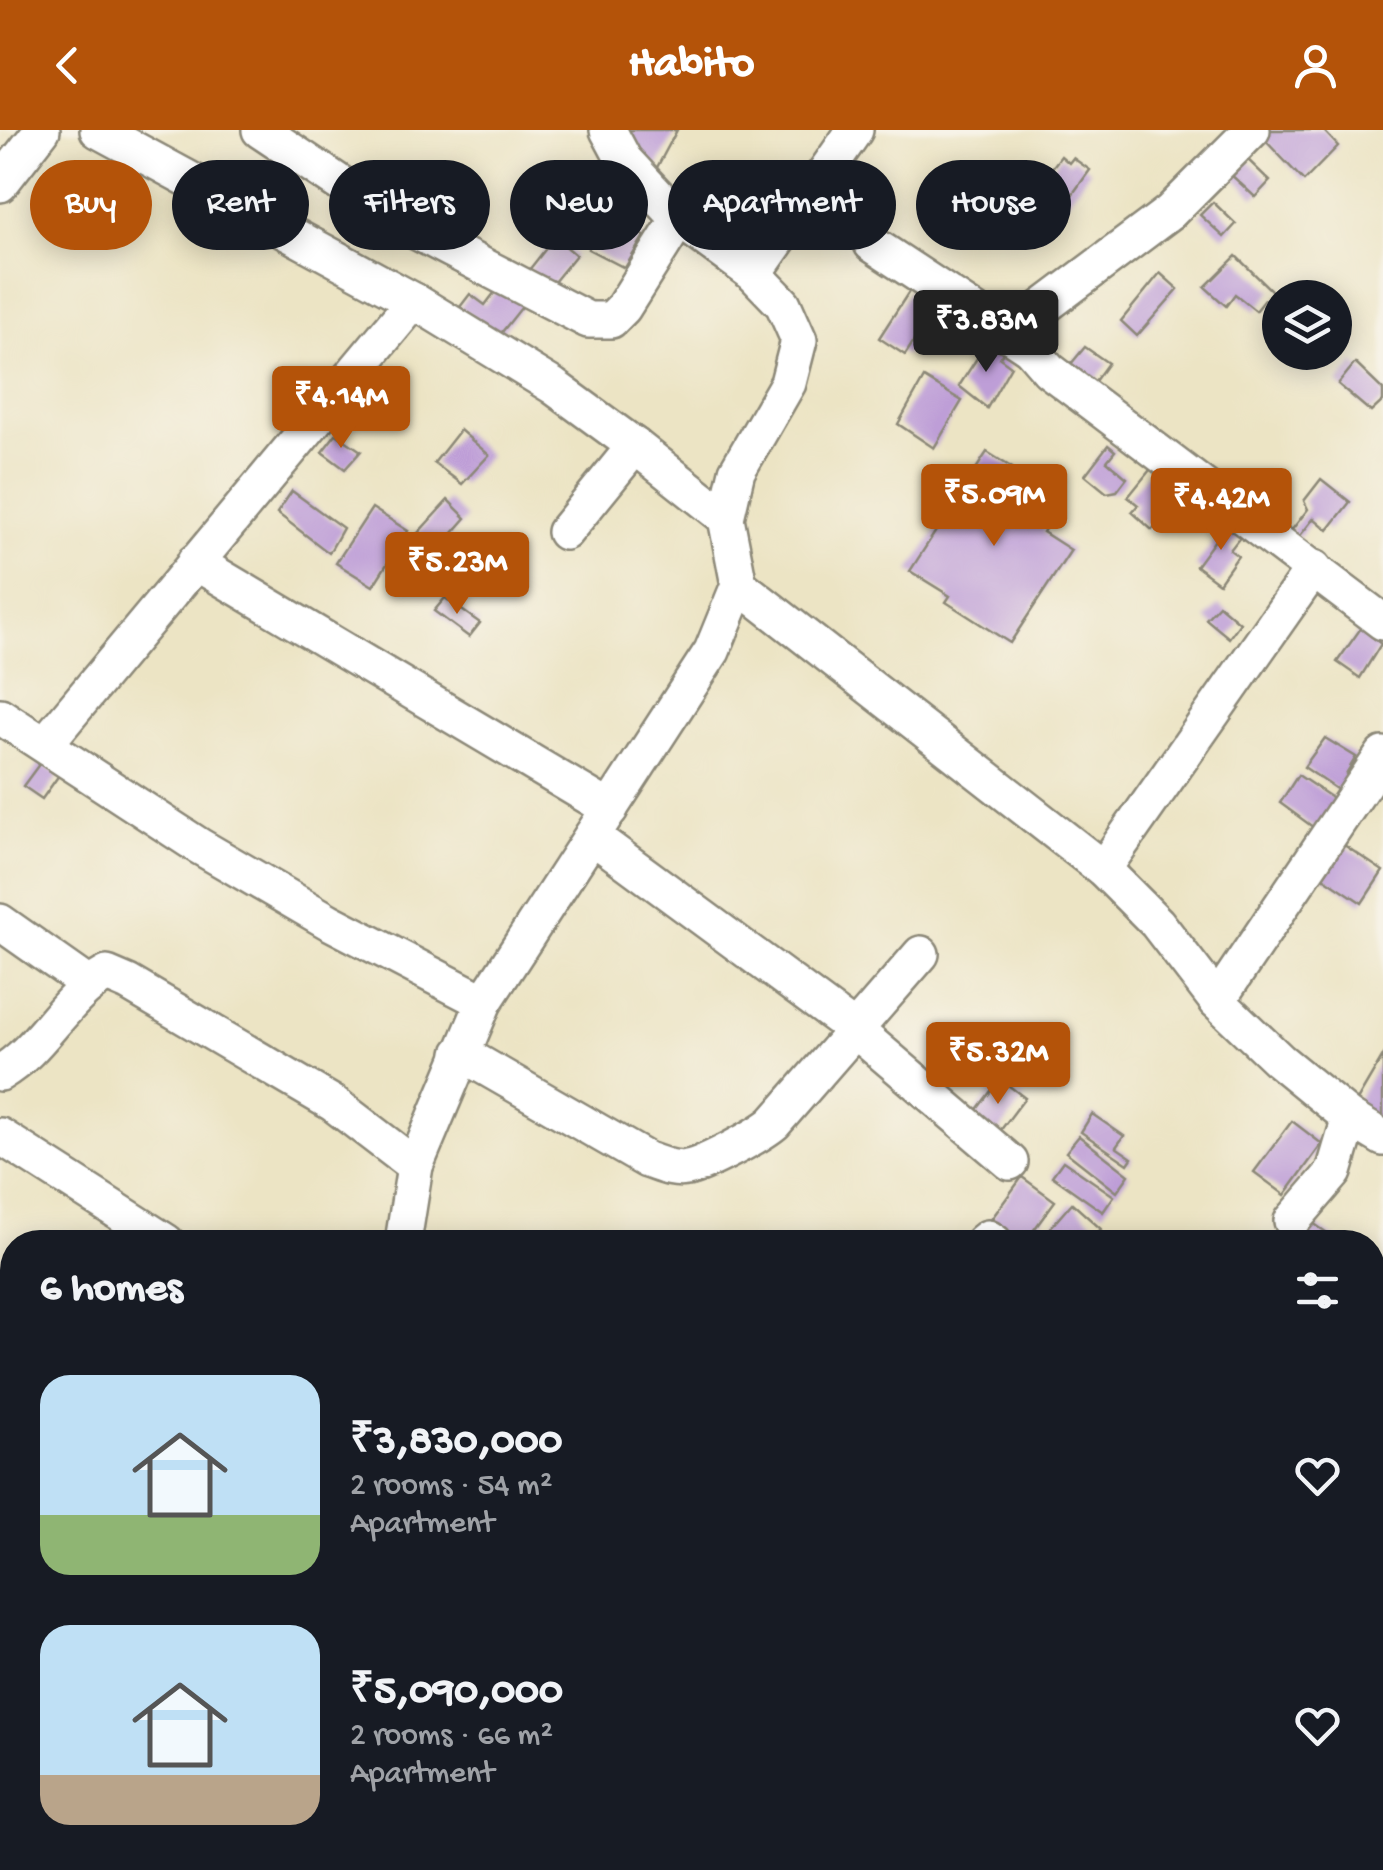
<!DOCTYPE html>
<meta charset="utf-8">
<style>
:root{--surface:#171b24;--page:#20242c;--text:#f1f3f6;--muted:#9ea1a6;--accent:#b45309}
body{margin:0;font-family:"Gochi Hand",sans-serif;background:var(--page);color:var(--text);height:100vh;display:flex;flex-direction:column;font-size:38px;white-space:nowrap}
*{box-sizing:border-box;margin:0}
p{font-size:32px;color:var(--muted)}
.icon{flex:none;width:55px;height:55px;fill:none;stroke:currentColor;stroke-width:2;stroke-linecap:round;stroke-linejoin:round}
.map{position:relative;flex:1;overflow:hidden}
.drawer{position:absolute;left:0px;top:1100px;width:1385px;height:640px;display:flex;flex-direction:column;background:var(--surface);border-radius:40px 40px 0 0;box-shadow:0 5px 25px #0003}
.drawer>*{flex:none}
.banner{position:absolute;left:30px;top:30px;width:1325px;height:90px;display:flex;gap:20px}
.buttons{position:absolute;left:1262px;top:150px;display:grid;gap:20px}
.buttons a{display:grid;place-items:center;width:90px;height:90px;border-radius:50%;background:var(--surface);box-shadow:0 5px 25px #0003;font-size:50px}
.price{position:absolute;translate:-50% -85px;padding:0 22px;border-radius:10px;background:var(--accent);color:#fff;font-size:32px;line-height:65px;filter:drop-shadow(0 2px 5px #0008)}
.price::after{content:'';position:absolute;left:50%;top:60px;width:30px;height:22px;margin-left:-15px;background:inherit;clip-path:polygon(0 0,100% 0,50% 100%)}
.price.current{background:#222;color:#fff}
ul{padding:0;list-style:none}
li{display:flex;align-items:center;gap:30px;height:250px;padding:0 40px}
li span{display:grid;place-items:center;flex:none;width:280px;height:200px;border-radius:30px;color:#555}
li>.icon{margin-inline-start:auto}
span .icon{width:120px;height:120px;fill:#fffc;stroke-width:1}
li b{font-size:42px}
h2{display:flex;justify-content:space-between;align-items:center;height:120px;padding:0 40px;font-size:42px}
.tag{padding:0 35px;border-radius:45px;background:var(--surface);box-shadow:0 5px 25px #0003;font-size:35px;line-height:90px}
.tag.current{background:var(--accent);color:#fff}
header{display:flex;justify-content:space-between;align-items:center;height:130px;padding:0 40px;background:var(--accent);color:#fff;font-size:45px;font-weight:800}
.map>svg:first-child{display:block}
.building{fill:#be9ed7}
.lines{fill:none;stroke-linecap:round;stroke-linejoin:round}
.street-casing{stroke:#8c8878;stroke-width:40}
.street{stroke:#fff;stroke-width:35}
</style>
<header><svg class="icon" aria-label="back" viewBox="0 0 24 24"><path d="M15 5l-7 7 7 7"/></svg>Habito<svg class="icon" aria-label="person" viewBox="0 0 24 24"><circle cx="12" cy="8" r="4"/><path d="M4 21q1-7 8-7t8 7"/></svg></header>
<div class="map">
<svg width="1383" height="1740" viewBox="0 0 1383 1740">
<rect width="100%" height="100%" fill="#f7f3e8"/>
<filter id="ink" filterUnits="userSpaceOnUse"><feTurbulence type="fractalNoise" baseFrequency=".01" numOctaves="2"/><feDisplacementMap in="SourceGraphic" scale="20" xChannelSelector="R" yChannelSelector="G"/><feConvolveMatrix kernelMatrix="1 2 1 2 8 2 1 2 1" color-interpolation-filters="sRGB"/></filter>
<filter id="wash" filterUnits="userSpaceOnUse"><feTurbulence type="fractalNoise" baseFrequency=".0048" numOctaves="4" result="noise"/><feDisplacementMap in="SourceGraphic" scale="40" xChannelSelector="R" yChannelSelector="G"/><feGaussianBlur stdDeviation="2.25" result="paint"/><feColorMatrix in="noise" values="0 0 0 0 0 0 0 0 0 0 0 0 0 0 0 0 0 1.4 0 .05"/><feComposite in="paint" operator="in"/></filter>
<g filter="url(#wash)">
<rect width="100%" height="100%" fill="#ece4c4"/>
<g id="blocks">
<g class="building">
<path d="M629,0h48l-23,43 -18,-23z"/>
<path d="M1265,0h58l15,16 -34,35 -44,-46z"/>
<path d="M1061,26l8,7 4,-5 17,12 -45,62 -22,-15 26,-36 -4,-4z"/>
<path d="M1244,26l26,25 -15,16 -27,-25z"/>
<path d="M945,34l34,26 -17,22 -34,-26z"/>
<path d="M1213,72l23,22 -12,13 -24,-22z"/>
<path d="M617,88l27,18 -19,32 -37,-19 12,-24 11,3z"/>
<path d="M555,107l21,18 -26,32 -21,-17z"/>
<path d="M1236,126l36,35 -16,20 -21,-17 -9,12 -21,-19z"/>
<path d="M1160,143l18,16 -41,47 -16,-15z"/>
<path d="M501,154l24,19 -27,34 -38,-30 10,-13 15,11z"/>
<path d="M912,157l26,17 -33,51 -26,-17z"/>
<path d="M988,211l15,11 -3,6 11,8 -24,42 -28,-22z"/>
<path d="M1085,217l23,16 -18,25 -24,-18z"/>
<path d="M1355,233l28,27v11l-12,11 -33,-28z"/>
<path d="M924,248l38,23 -28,47 -36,-24z"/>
<path d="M460,300l29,25 -27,29 -28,-21z"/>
<path d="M336,304l25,17 -16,18 -23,-17z"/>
<path d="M1108,315l7,6 -8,10 20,17 -10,13 -10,2 -22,-18z"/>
<path d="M987,322l49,31 -3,5 27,17 -17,27 28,18 -61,93 -64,-41 4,-6 -40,-25z"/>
<path d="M1154,335l30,26 -32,39 -20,-18 6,-7 -10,-8z"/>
<path d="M1321,349l29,23 -22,28 -14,-12 -15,19 -8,-6 17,-22 -4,-8z"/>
<path d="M292,361l51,37 -14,25 -52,-40z"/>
<path d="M448,370l18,18 -29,33 -19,-18z"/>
<path d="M372,378l36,23 -35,55 -37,-23z"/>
<path d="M1229,391l15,11 -14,18 8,6 -19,27 -23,-17z"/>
<path d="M445,468l35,25 -11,14 -35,-26z"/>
<path d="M1219,475l21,18 -11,15 -23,-19z"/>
<path d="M1361,498l20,16 -21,34 -23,-16z"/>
<path d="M1325,608l31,19 -10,17 13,9 -11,14 -44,-30z"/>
<path d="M40,633l19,12 -17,24 -19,-13z"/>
<path d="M1298,645l42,28 -19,30 -41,-30z"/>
<path d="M1344,715l39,26 -21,32 -39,-26z"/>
<path d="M1383,926v68l-30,-17z"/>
<path d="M1000,949l25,19 -28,37 -25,-19z"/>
<path d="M1092,984l32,22 -8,11 16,11 -4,6 -47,-32z"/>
<path d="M1292,991l30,23 -37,51 -31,-23z"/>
<path d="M1079,1006l50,39 -12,17 -51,-40z"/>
<path d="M1063,1031l51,35 -11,16 -51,-36z"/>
<path d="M1022,1047l33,24 -30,41h-14l-24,-17z"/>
<path d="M1072,1073l29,26 -12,13h-51z"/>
<path d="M1303,1086l37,26h-56z"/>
<path d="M1383,1348v27l-11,-6z"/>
<path d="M1372,1382l11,6v35l-11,-6z"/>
<path d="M1372,1421l11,6v28l-11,-6z"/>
<path d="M1383,1522v48l-11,-7v-26z"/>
<path d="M1372,1632l11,7v10l-11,16z"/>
<path d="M1268,1728h47l5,3 -7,9h-29z"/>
<path d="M1340,1728h30l4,2 -8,10h-26l-6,-5z"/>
</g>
</g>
</g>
<g filter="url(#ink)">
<use href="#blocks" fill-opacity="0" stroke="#8c8878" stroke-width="2.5"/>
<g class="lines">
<g class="street-casing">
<g id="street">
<path d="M98,0l316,171 139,85 82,60 -70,86"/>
<path d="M260,0l138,92 190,98h23l12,-12 56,-89"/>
<path d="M1252,0l-82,82 -128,96 -11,16 -1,24 19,22 334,252"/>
<path d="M0,54l42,-54"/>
<path d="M872,114l158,104"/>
<path d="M754,144l101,-144"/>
<path d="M635,316l91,72"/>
<path d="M195,432l415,247"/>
<path d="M739,455l364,284 54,54 60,78 62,59 71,58 33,20"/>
<path d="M0,586l199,130 129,75 156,81"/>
<path d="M45,614l369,-443"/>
<path d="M592,706l263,194 155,132"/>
<path d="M1103,739l211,-301"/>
<path d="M0,792l88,62"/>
<path d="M1217,871l166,-246"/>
<path d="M461,923l186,107c13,4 26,11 40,8 17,-3 73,-33 87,-45l147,-169"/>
<path d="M0,943c43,-25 63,-75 107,-99l21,9 206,121 81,62"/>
<path d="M0,1006l166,106"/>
<path d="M1292,1091l42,-49 16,-54"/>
<path d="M403,1112l12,-76 69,-164 228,-351 27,-66 -13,-67 11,-47 51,-88 11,-43 -16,-36 -29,-30 -75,-55 -55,-59 -16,-30"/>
<path d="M983,1112l5,-4 6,4"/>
<path d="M0,1292l12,9"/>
<path d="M1372,1505l11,-17"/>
<path d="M1372,1575l11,8"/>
<path d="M0,1634l12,6"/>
<path d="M836,1728l15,12"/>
<path d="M536,1740l11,-12"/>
<path d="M1218,1740l8,-12"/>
</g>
</g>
<use href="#street" class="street"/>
</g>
</g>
</svg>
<div class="buttons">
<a><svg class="icon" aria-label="layers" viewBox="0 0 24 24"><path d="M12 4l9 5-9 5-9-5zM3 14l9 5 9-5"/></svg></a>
</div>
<b class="price current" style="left:986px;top:245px">₹3.83M</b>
<b class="price" style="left:341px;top:321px">₹4.14M</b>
<b class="price" style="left:994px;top:419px">₹5.09M</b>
<b class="price" style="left:1221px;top:423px">₹4.42M</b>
<b class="price" style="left:457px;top:487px">₹5.23M</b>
<b class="price" style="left:998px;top:977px">₹5.32M</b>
<div class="banner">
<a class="tag current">Buy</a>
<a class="tag">Rent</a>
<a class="tag">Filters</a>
<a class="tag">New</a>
<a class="tag">Apartment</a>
<a class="tag">House</a>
</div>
<section class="drawer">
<h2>6 homes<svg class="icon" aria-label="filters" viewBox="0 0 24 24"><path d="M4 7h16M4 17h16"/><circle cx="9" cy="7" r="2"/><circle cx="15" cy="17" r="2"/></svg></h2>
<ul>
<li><span style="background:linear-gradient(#bfe0f5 70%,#8fb573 0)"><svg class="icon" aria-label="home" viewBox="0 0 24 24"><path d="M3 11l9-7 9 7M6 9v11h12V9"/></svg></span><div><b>₹3,830,000</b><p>2 rooms · 54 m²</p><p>Apartment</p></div><svg class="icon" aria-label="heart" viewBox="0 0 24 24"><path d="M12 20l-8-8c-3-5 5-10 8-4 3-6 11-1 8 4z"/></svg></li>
<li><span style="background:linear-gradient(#bfe0f5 75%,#b9a48a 0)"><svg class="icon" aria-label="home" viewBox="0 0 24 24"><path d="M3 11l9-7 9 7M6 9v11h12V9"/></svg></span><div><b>₹5,090,000</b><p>2 rooms · 66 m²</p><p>Apartment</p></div><svg class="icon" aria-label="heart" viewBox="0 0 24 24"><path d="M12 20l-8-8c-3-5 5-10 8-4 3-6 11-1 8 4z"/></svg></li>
</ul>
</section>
</div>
